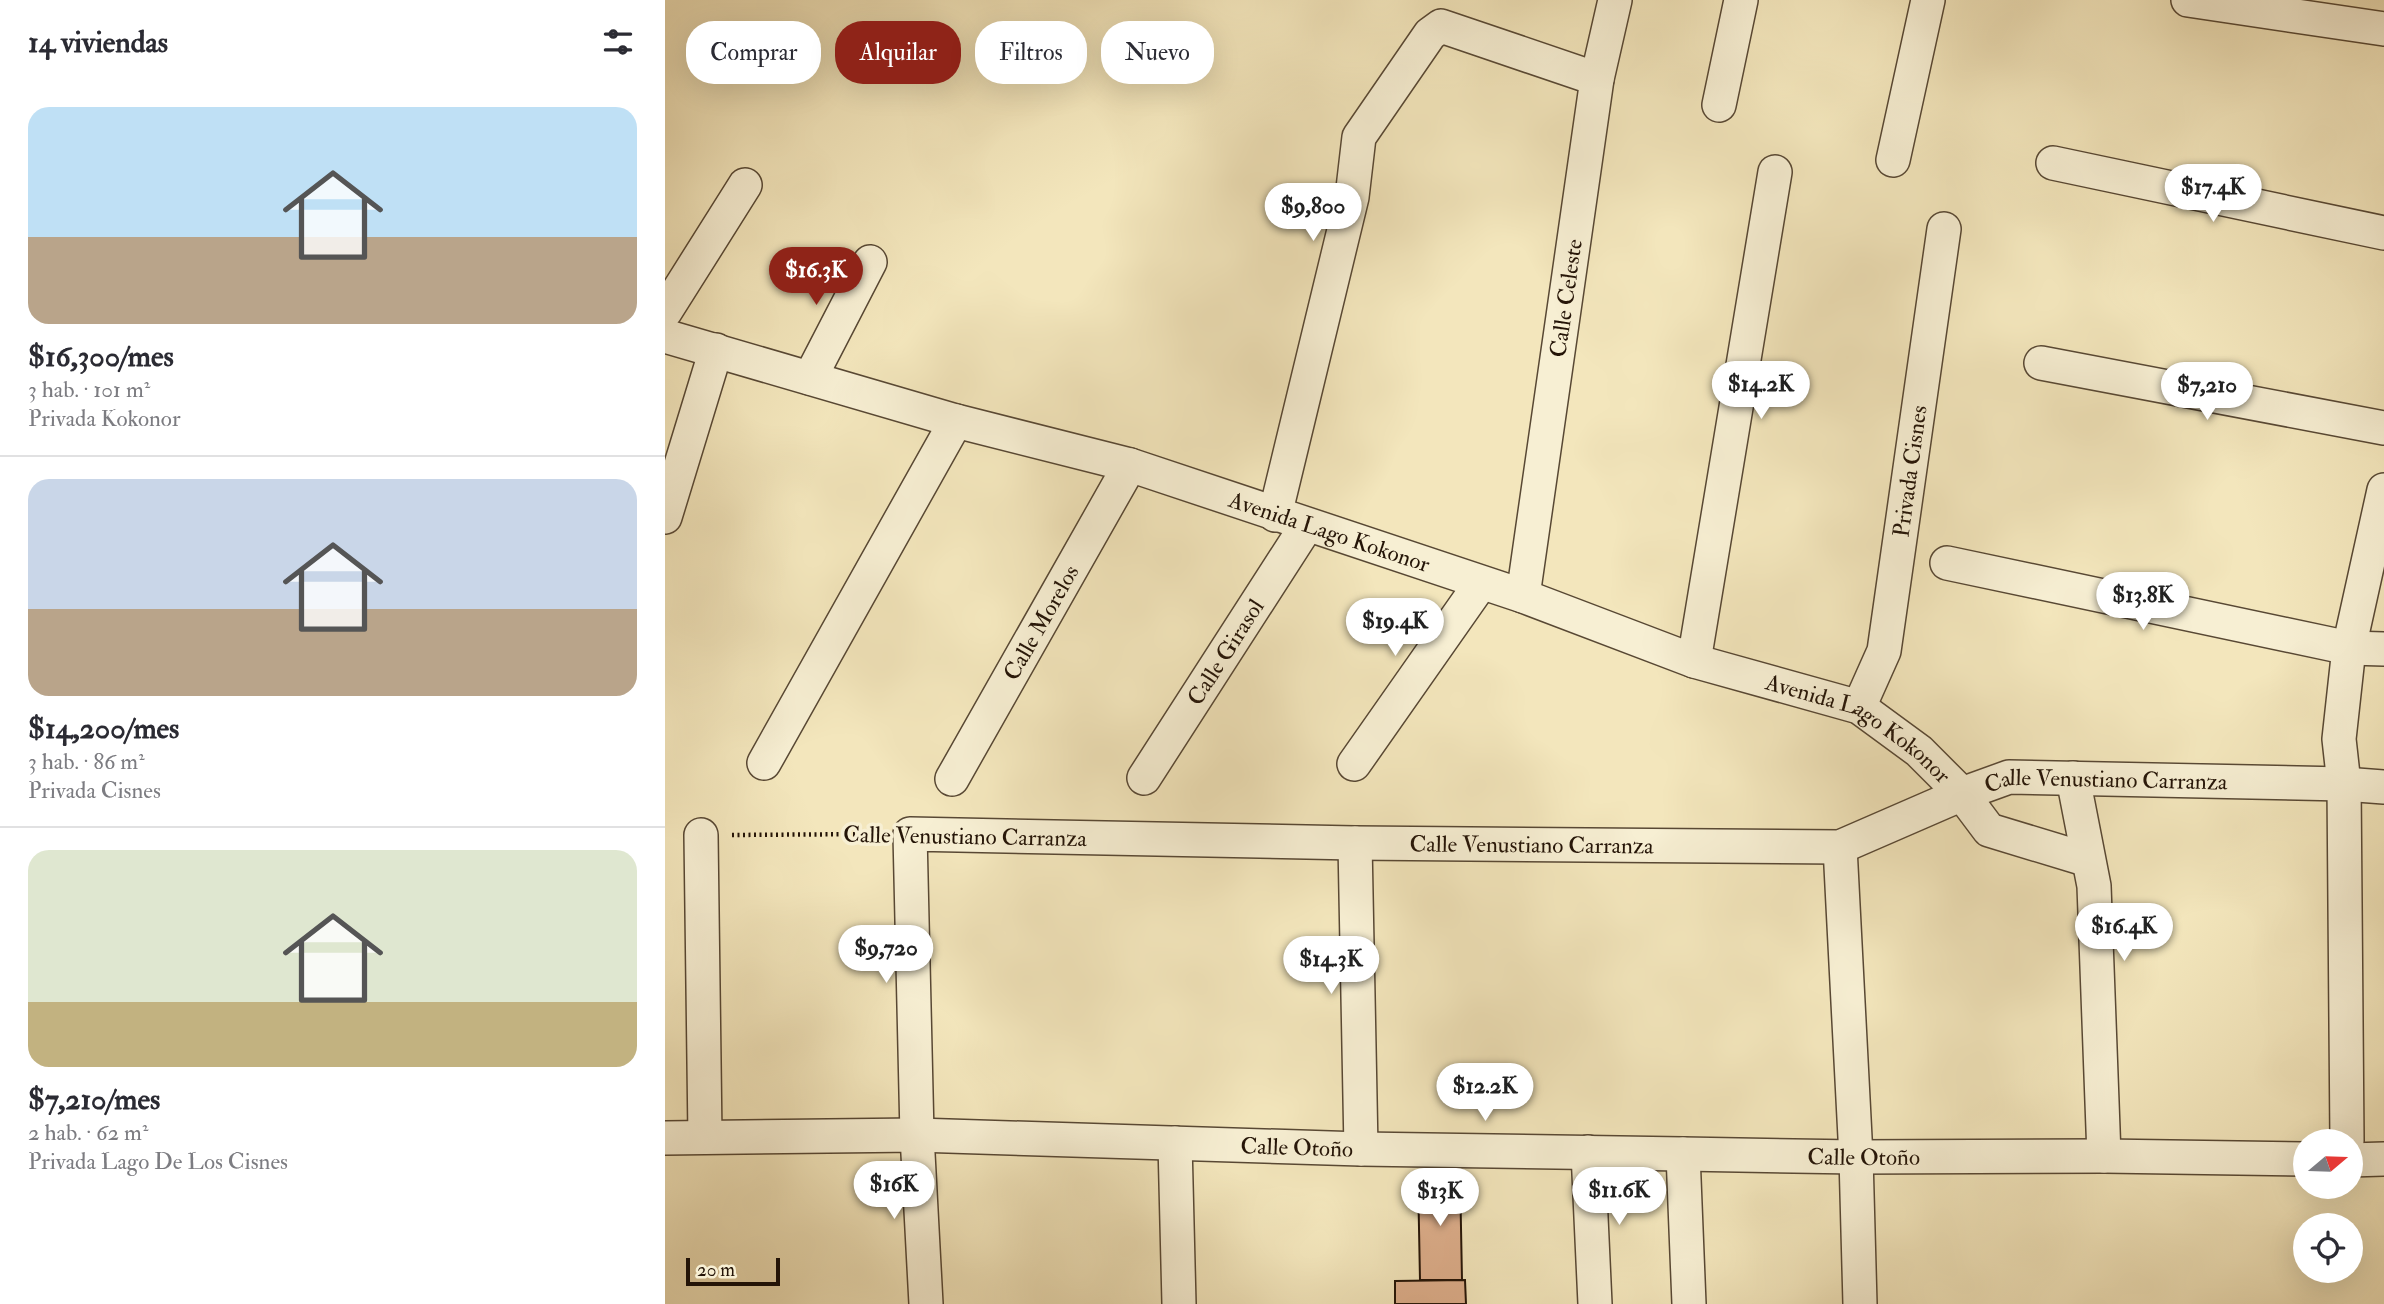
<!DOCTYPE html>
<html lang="es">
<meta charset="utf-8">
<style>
:root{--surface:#fff;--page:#f7f7f7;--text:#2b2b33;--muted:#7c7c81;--line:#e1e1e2;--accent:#8f2418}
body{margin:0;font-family:"IM FELL Double Pica",serif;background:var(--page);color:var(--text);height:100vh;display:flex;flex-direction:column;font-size:26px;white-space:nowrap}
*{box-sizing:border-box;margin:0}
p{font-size:23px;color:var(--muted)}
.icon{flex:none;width:38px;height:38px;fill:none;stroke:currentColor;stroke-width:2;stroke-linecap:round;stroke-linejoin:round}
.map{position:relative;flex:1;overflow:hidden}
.panel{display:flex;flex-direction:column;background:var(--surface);width:665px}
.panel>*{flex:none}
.banner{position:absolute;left:21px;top:21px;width:665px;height:63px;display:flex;gap:14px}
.needle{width:46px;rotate:71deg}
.controls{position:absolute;left:1628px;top:1129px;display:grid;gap:14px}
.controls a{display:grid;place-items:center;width:70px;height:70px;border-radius:50%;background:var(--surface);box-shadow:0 7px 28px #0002;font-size:35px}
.scale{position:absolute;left:21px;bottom:18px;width:94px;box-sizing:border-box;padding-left:7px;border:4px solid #241407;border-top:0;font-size:19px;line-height:24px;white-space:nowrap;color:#241407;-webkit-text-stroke:5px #f7efd3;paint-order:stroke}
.price{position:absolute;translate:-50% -60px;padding:0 16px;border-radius:24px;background:#fff;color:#222;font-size:23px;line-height:46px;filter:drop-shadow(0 2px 4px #0008)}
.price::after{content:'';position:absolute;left:50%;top:42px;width:21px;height:16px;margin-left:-10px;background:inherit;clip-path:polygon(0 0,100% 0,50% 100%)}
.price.selected{background:var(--accent);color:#fff}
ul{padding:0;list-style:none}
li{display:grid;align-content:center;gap:14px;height:371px;padding:0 28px}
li+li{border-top:2px solid var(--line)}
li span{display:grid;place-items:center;height:217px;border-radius:21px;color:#555}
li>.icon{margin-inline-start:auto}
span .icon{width:126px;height:126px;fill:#fffc;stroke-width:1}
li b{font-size:30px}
h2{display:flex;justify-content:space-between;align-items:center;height:84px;padding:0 28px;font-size:30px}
.tag{padding:0 24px;border-radius:28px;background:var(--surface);box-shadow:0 7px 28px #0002;font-size:24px;line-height:63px}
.tag.selected{background:var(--accent);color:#fff}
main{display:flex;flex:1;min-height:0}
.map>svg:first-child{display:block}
.building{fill:#ddae8b;stroke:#241407;stroke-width:2}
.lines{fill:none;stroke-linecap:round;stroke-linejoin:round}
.street-casing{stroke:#584834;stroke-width:36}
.path{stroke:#241407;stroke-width:4.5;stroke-dasharray:2 3.5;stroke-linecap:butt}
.street{stroke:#f7efd3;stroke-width:33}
.labels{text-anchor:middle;stroke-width:7;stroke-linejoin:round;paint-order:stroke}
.street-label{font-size:23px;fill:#241407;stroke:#f7efd3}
</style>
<main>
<section class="panel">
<h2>14 viviendas<svg class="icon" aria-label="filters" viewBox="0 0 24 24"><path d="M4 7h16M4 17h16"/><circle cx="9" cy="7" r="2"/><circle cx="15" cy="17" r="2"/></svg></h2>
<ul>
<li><span style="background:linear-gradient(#bfe0f5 60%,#b9a48a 0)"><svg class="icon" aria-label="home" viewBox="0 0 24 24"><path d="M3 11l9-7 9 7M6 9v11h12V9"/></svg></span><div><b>$16,300/mes</b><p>3 hab. · 101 m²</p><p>Privada Kokonor</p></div></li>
<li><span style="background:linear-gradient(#c9d6e8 60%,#b9a48a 0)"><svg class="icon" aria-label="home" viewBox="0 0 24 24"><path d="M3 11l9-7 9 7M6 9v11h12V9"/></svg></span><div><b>$14,200/mes</b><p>3 hab. · 86 m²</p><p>Privada Cisnes</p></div></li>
<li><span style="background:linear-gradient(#dfe7d0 70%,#c2b280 0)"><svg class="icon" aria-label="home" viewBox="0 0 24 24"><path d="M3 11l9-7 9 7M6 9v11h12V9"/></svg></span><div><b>$7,210/mes</b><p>2 hab. · 62 m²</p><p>Privada Lago De Los Cisnes</p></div></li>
</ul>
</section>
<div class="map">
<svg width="1719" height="1304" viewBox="0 0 1719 1304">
<rect width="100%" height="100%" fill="#f3e6bc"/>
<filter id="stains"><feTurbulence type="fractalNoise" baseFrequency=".00286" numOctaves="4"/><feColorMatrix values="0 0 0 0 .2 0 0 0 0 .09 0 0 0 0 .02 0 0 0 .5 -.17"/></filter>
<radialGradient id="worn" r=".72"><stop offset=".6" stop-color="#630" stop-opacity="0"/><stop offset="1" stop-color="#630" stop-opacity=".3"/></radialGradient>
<g class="building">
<path d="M795,1175l2,105h-42l-2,-104z"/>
<path d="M800,1280l1,24h-71v-23z"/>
</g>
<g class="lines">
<g class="street-casing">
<g id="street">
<path d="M1523,0l196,29"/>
<path d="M1054,105l22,-105"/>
<path d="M1228,160l35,-160"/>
<path d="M1388,163l331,70"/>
<path d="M0,312l80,-127"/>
<path id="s1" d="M0,336l291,85 174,44 393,131 171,65 165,46 60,44 43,43 27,36 99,30"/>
<path d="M1376,363l343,65"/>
<path d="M145,378l60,-116"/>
<path d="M610,515l77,-318 7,-60 71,-103 11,-8 156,53"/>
<path d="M0,517l51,-167"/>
<path d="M1282,563l402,85 35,1"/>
<path id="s2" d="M858,596l74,-517 18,-79"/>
<path d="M1029,661l81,-489"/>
<path id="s3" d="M1194,707l25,-56 60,-422"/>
<path d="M99,763l192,-342"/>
<path d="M689,764l127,-181"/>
<path id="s4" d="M479,778l163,-253"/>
<path d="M1408,778l21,108 10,270"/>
<path id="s5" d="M287,779l178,-314"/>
<path d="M36,835l4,302"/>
<path d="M690,843l6,306"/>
<path d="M1175,847l16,310 4,147"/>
<path id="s6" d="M0,1138l252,-3 444,14 322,5 173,3 248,-1 201,3"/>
<path d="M1682,1141l-3,-357 -5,-45 10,-91 35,-158"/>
<path d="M510,1143l4,161"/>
<path d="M923,1152l7,152"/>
<path d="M1018,1154l6,150"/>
<path d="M1685,1160l34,-1"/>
<path id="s7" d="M261,1304l-9,-169 -7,-301 445,9 485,4 122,-53 47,-17 335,7 40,3"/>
</g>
</g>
<path class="path" d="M67,835l145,-1"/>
<use href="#street" class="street"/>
</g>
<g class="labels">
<g class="street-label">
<text dy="8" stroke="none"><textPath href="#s2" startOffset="301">Calle Celeste</textPath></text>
<text dy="8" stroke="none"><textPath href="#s3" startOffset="243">Privada Cisnes</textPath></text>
<text dy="8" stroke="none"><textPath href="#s1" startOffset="693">Avenida Lago Kokonor</textPath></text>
<text dy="8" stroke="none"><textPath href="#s5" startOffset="180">Calle Morelos</textPath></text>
<text dy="8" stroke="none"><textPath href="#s4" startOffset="150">Calle Girasol</textPath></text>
<text dy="8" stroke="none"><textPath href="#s1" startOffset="1260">Avenida Lago Kokonor</textPath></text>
<text dy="8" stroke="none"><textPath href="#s7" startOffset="1680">Calle Venustiano Carranza</textPath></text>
<text transform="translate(300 836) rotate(1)" y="8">Calle Venustiano Carranza</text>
<text dy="8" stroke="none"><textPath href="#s7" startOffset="1092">Calle Venustiano Carranza</textPath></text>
<text dy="8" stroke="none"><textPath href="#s6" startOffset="632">Calle Otoño</textPath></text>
<text dy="8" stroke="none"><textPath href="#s6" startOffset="1199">Calle Otoño</textPath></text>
</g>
</g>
<rect width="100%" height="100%" filter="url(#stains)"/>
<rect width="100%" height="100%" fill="url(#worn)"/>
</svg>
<div class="controls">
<a><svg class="needle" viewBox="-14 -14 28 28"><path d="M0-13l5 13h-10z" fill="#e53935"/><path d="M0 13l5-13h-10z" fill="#7c7c81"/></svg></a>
<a><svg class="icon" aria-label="locate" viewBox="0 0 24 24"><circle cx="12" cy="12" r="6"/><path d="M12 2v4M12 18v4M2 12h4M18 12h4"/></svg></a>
</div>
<div class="scale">20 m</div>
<b class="price" style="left:1548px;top:224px">$17.4K</b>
<b class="price" style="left:648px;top:243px">$9,800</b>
<b class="price selected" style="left:151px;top:307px">$16.3K</b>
<b class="price" style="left:1096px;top:421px">$14.2K</b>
<b class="price" style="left:1542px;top:422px">$7,210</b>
<b class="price" style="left:1478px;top:632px">$13.8K</b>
<b class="price" style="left:730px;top:658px">$19.4K</b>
<b class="price" style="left:1459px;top:963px">$16.4K</b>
<b class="price" style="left:221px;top:985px">$9,720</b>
<b class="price" style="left:666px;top:996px">$14.3K</b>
<b class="price" style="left:820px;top:1123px">$12.2K</b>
<b class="price" style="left:229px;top:1221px">$16K</b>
<b class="price" style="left:954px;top:1227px">$11.6K</b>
<b class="price" style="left:775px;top:1228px">$13K</b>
<div class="banner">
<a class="tag">Comprar</a>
<a class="tag selected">Alquilar</a>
<a class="tag">Filtros</a>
<a class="tag">Nuevo</a>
</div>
</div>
</main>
